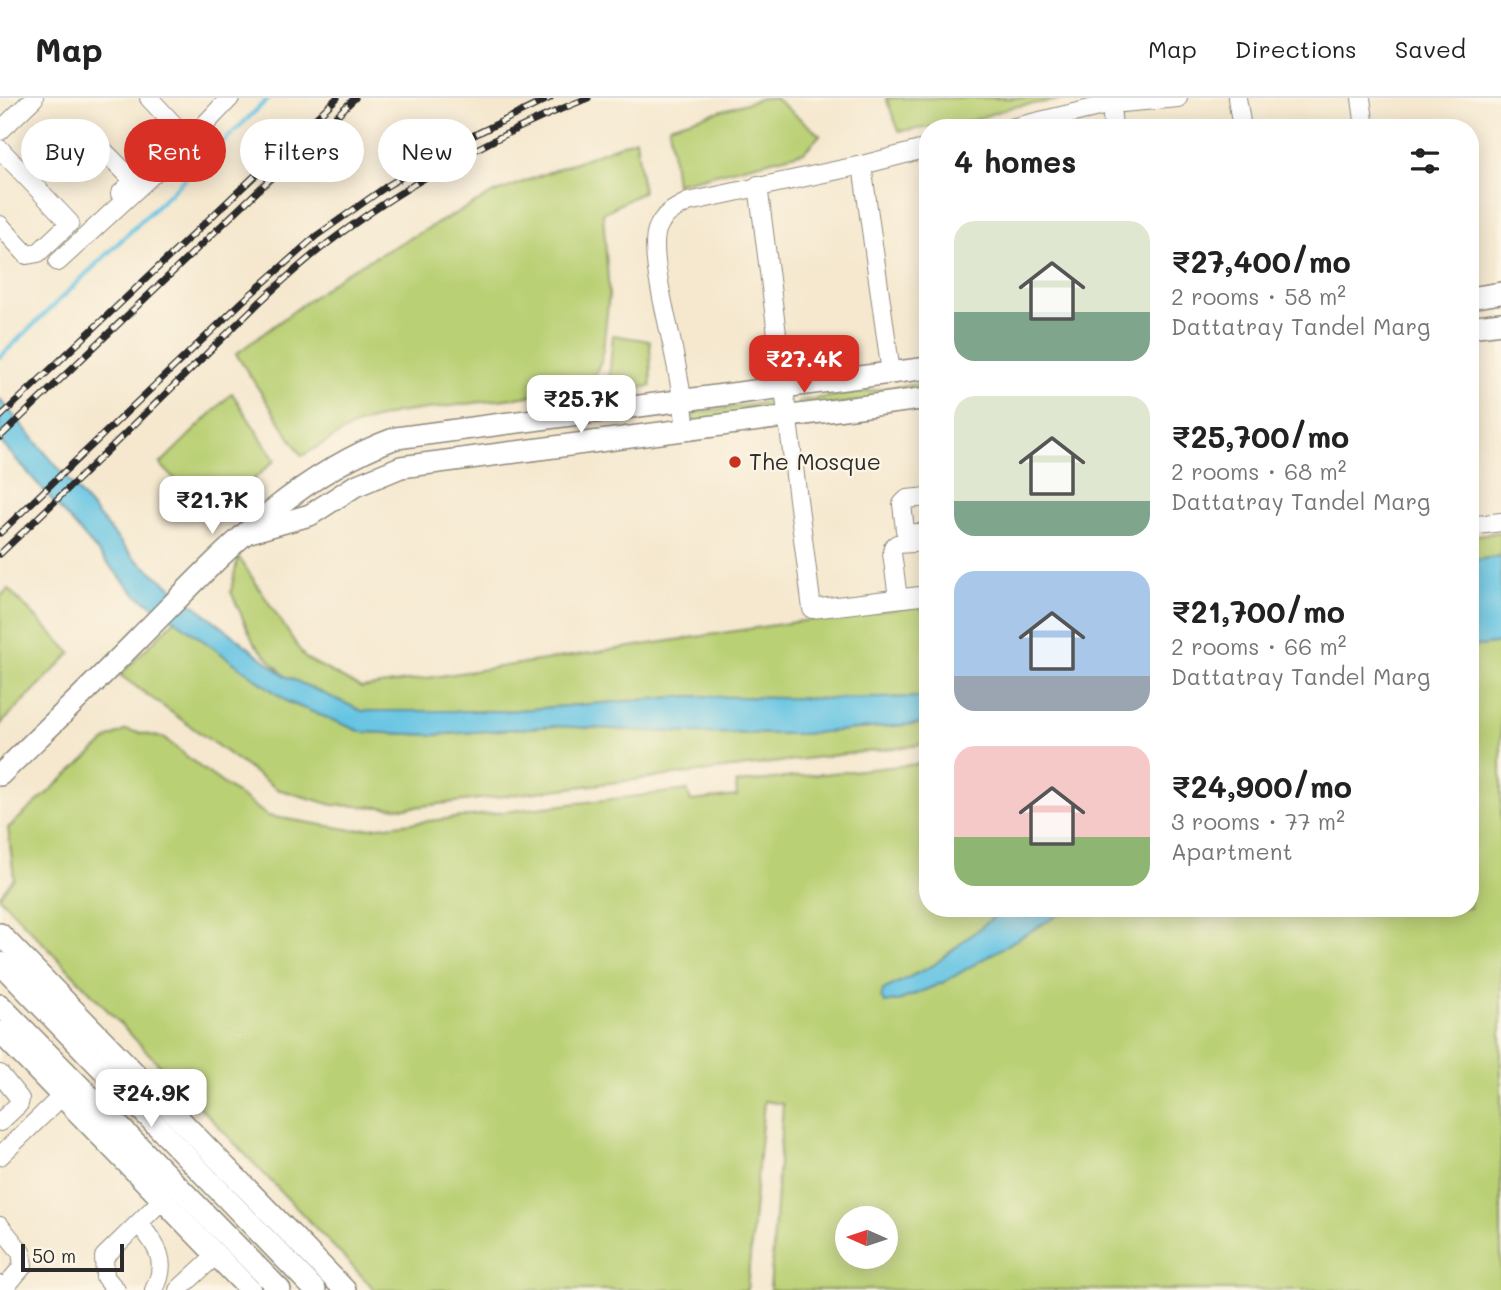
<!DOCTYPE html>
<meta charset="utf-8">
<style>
:root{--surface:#fff;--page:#f2f2f2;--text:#222;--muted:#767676;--line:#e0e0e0;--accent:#d93025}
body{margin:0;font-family:Mali,sans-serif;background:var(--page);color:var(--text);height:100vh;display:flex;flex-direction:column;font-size:26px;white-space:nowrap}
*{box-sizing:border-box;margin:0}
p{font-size:23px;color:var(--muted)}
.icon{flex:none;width:38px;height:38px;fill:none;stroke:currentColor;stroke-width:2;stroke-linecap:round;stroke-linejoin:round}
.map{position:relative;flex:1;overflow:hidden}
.side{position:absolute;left:919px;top:21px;width:560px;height:798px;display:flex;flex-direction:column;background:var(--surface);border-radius:28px;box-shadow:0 4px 18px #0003}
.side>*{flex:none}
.guide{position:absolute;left:21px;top:21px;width:665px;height:63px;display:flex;gap:14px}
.needle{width:46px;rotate:273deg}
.buttons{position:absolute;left:835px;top:1108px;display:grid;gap:14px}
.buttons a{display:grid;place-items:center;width:63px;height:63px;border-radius:50%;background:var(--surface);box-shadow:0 4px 18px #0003;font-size:35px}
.scale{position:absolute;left:21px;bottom:18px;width:103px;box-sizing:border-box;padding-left:7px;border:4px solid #2b2b2b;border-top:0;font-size:19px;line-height:24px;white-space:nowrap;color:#2b2b2b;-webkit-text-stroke:5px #fcf5e5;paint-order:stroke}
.price{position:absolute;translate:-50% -60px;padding:0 16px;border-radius:14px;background:#fff;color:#222;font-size:23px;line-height:46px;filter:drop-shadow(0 2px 4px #0008)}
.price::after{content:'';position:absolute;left:50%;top:42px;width:21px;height:16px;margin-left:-10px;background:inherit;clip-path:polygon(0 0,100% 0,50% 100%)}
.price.on{background:var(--accent);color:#fff}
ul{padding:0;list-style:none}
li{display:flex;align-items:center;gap:21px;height:175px;padding:0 35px}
li span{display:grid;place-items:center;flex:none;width:196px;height:140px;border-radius:21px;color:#555}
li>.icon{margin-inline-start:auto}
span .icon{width:84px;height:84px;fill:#fffc;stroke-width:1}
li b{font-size:30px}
h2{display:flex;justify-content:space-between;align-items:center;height:84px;padding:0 35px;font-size:30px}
.chip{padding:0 24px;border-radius:32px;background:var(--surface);box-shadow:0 4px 18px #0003;font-size:24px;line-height:63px}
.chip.on{background:var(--accent);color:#fff}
header{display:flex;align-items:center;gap:42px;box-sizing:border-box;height:98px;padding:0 35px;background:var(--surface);border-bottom:2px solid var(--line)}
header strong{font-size:33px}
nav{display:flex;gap:38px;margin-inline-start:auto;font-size:24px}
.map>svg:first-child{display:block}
.green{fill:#bad075;stroke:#727e50;stroke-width:2;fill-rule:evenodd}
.water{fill:#65c4e3;stroke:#487887;stroke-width:2}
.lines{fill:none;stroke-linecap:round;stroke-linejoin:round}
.stream{stroke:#65c4e3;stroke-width:4.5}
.minor-casing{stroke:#908a7d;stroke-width:20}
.major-casing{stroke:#908a7d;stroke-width:24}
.minor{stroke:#fff;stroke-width:18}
.major{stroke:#fff;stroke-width:21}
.rail-casing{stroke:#2b2b2b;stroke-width:7}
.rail{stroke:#fcf5e5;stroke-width:4.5;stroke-dasharray:13;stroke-linecap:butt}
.poi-dot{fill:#c8321e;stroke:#fcf5e5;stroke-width:2.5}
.labels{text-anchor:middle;stroke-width:5;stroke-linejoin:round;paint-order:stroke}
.poi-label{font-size:23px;fill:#2b2b2b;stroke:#fcf5e5;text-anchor:start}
</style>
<header>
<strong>Map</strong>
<nav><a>Map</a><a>Directions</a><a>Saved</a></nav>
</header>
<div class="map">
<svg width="1501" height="1192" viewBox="0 0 1501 1192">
<rect width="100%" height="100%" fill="#fcf5e5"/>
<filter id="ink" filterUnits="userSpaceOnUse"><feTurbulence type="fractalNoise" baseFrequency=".0143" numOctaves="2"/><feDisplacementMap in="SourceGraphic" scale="14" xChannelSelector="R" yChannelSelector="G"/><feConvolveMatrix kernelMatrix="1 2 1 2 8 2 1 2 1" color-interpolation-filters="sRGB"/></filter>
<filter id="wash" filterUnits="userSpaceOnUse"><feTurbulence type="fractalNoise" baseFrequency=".00686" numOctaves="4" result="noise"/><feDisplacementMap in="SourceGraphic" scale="28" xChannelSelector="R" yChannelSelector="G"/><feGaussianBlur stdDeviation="1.57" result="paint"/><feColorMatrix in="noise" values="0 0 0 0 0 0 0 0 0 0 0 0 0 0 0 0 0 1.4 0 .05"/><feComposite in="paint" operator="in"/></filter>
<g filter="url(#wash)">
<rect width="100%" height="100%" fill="#f5e8cf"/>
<g class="green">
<path d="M763,0h12l45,37 -16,17 -128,32 -7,-58z"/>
<path d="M886,0h187l-61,9 -51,17 -62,7z"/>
<path d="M636,41l7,53 -40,21 6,81 -7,65 -11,25 -22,7 -173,22 -41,12 -53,31 -66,-102 109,-81 147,-79z"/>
<path d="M613,237l37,6 1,45 -43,5z"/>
<path d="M927,285v9l-128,17v-8z"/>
<path d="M232,295l43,67 -63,57 -52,-53z"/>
<path d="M777,303l2,11 -85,11 -2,-10z"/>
<path d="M1501,434v24l-31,5v-25z"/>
<path d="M238,458l67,102 56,30 427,-65 139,-18v92l-96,2 -142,-3 -184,15h-143l-77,-35 -31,-33 -23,-51z"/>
<path d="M8,491l63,64 -71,72v-128z"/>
<path d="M175,522l113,82 74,30 72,3 121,-9 134,7 112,1 126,-11v21l-521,64 -73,-3 -56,-16 -157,-114z"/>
<path d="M1501,545v647h-731l13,-186 -19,-3 -17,189h-372l-375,-392v-3l14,-17 -6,-50 101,-90 17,-8 38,8 36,29 68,49 85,14 334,-40 4,11 46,-5 -1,-13 191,-20 1,145h77l-71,57 -51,25 2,13 16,-3 43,-18 126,-74h400v-261zM847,1120h39v38h-39z"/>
</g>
<g class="water">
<path d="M0,301l133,158 152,119 77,35h143l184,-15 142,3 96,-2v26l-126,11 -112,-1 -134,-7 -121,9 -72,-3 -74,-30 -113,-82 -40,-26 -135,-153z"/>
<path d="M1501,458v87l-31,4v-86z"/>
<path d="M1005,810h65l-126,74 -43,18 -16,3 -4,-5 2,-8 51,-25z"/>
</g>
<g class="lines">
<path class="stream" d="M0,259l269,-259"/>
</g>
</g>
<g filter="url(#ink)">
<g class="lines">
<g class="minor-casing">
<g id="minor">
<path d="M149,0l40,43"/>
<path d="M1237,0l5,30"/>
<path d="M1361,0l4,30"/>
<path d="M1111,6l2,24"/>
<path d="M1011,30l100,-24 67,-6"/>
<path d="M0,33l34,-33"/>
<path d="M99,48l32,32 -1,6 -10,10"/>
<path d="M0,51l70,74 -32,30 -11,2 -27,-30"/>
<path d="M862,67l29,208"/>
<path d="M758,87l54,424 116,-14"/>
<path d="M58,164l131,-121 41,-43"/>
<path d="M686,332c-3,-27 -7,-54 -13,-81 -5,-28 -24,-94 -16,-119 6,-16 17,-21 31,-28l174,-37 66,-17"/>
<path d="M928,399l-21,2 -5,5 3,26 2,4 21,-2"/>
<path d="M1470,428l31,-4"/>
<path d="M898,500l-6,-45 1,-6 4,-3 31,-2"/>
<path d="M0,976l20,25 -1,5 -19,18"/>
<path d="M0,1058l62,-60"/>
<path d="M139,1126c18,21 30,38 15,66"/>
<path d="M0,1128l21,26 2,14 -16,19h-7"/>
<path d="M116,1192l-11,-13 -1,-20 58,-57"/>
<path d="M178,1192l38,-35"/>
</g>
</g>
<g class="major-casing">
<g id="major">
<path d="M1470,200l31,-5"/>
<path d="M1470,229l31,-4"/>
<path d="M250,434l60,-17 45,-29 46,-19 527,-69"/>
<path d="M0,677c46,-45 92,-89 137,-135 78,-78 152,-163 259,-202l532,-70"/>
<path d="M0,836l345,356"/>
<path d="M0,865l315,327"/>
<path d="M0,907l280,285"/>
<path d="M0,934l250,258"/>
</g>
</g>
<use href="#minor" class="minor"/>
<use href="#major" class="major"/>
<g class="rail-casing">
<g id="rail">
<path d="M0,319l337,-319"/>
<path d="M0,339l355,-339"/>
<path d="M0,435l243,-232 73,-65 71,-50 75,-45 88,-43"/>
<path d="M0,456c64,-61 128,-123 191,-185 43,-42 86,-86 133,-123 80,-61 171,-111 264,-148"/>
</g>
</g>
<use href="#rail" class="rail"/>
</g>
</g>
<circle class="poi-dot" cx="735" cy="364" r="7"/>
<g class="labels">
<g class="poi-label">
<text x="749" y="372">The Mosque</text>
</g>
</g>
</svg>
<div class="buttons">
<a><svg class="needle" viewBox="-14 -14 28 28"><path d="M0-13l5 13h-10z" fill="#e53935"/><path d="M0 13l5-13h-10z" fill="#767676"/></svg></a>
</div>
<div class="scale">50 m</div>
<b class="price on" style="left:804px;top:297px">₹27.4K</b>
<b class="price" style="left:581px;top:337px">₹25.7K</b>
<b class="price" style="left:212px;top:438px">₹21.7K</b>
<b class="price" style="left:151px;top:1031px">₹24.9K</b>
<div class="guide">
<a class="chip">Buy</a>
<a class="chip on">Rent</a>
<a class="chip">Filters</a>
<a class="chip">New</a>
</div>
<section class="side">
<h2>4 homes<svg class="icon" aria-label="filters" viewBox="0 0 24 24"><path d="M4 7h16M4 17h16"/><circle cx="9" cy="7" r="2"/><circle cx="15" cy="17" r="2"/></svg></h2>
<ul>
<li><span style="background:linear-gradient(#dfe7d0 65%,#7fa58c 0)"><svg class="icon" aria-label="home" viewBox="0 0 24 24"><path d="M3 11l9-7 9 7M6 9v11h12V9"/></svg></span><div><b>₹27,400/mo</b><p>2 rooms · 58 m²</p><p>Dattatray Tandel Marg</p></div></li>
<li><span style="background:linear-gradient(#dfe7d0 75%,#7fa58c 0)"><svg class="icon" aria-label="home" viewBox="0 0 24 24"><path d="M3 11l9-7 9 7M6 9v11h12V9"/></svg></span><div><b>₹25,700/mo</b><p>2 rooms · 68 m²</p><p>Dattatray Tandel Marg</p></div></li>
<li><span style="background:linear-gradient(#a9c7e8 75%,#9aa5b1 0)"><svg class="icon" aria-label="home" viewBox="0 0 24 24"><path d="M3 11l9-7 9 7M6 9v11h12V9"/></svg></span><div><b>₹21,700/mo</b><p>2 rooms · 66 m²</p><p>Dattatray Tandel Marg</p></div></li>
<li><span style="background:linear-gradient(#f6c9c9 65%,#8fb573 0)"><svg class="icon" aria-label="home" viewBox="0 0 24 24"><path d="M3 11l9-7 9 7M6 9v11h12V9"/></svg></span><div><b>₹24,900/mo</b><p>3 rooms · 77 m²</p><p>Apartment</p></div></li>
</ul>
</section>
</div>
